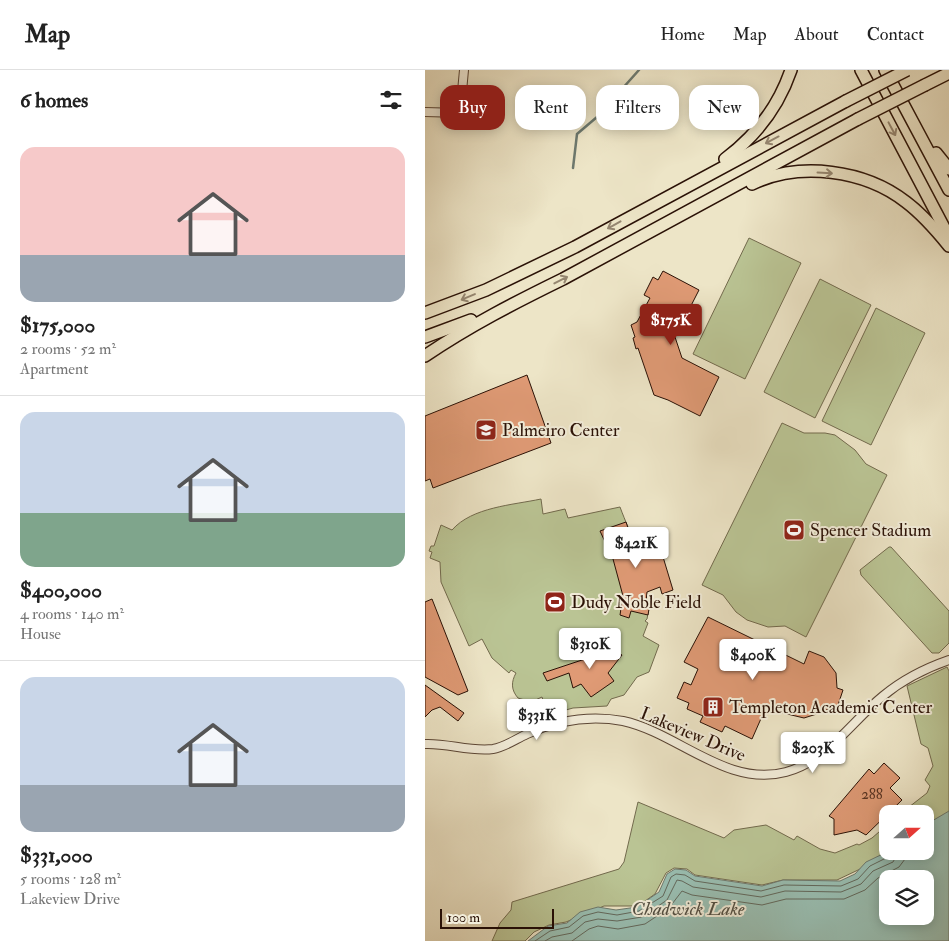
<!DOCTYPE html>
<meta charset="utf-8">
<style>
:root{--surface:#fff;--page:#f6f6f6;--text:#222;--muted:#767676;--line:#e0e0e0;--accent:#8f2418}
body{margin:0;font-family:"IM FELL Double Pica",serif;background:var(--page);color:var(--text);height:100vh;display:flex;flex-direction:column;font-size:19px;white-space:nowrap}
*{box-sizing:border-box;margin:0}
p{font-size:16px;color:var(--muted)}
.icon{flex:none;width:28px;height:28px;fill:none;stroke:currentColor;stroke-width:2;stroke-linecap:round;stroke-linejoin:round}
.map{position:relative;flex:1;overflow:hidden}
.sheet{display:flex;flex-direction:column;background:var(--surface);width:425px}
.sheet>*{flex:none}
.banner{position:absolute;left:15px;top:15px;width:434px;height:45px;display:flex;gap:10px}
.needle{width:32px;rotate:69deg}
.tools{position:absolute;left:454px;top:735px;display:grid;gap:10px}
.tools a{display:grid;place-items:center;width:55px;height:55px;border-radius:10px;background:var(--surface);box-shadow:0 2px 12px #0003;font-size:25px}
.scale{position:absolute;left:15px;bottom:12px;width:114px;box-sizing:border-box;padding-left:5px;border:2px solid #2a1106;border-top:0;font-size:14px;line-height:18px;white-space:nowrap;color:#2a1106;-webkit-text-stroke:4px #f3eedb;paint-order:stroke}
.price{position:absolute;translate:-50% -42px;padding:0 11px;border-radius:5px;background:#fff;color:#222;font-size:16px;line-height:32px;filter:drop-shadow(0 1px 2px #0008)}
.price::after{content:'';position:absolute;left:50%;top:30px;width:15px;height:11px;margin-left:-8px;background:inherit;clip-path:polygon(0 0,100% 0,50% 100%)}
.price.active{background:var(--accent);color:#fff}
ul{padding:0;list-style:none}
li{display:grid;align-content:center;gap:10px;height:265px;padding:0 20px}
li+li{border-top:1px solid var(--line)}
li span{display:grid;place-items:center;height:155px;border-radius:15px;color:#555}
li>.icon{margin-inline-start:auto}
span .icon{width:90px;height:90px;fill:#fffc;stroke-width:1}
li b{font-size:21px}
h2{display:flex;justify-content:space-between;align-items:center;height:60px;padding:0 20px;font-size:21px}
.tag{padding:0 18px;border-radius:15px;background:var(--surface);box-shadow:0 2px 12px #0003;font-size:18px;line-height:45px}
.tag.active{background:var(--accent);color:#fff}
header{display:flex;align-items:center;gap:30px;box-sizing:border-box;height:70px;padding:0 25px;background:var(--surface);border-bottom:1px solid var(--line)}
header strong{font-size:24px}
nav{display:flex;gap:28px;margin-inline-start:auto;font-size:18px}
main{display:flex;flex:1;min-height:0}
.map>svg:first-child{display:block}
.green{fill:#bac494;stroke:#726a4d}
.water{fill:#99bfb3;stroke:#6d796e;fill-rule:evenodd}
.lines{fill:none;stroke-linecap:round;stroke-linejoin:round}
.shore{stroke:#62685c;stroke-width:1}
.stream{stroke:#6d796e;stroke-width:2.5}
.building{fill:#df9a75;stroke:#2a1106}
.street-casing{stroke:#5b4636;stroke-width:10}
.primary-casing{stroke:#2a1106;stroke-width:14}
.street{stroke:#f3eedb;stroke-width:8}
.primary{stroke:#ede5c7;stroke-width:11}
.primary-bridge-casing{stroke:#2a1106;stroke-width:14;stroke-linecap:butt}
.primary-bridge{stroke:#ede5c7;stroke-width:11}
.oneway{stroke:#958670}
.labels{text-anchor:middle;stroke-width:4;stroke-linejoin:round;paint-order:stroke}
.number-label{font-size:15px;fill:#573322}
.poi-label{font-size:18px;fill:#2a1106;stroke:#f3eedb;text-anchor:start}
.street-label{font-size:18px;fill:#2a1106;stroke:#f3eedb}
.water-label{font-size:19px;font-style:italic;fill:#514e43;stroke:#f3eedb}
</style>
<header>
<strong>Map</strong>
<nav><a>Home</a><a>Map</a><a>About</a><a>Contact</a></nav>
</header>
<main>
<section class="sheet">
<h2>6 homes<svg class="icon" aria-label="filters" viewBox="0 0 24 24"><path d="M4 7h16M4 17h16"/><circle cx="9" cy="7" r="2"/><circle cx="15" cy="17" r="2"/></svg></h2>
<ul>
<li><span style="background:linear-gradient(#f6c9c9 70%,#9aa5b1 0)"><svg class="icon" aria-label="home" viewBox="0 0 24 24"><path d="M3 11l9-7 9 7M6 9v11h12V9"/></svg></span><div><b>$175,000</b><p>2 rooms · 52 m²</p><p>Apartment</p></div></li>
<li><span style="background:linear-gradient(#c9d6e8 65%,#7fa58c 0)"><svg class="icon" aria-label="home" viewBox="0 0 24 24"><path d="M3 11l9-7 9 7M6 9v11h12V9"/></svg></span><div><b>$400,000</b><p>4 rooms · 140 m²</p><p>House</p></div></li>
<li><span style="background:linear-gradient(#c9d6e8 70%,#9aa5b1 0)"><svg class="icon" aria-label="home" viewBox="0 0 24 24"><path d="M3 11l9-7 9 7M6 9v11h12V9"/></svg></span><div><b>$331,000</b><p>5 rooms · 128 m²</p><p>Lakeview Drive</p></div></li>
</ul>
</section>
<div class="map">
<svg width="524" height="871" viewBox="0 0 524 871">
<rect width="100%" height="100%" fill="#ede5c7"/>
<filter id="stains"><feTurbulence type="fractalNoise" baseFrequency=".004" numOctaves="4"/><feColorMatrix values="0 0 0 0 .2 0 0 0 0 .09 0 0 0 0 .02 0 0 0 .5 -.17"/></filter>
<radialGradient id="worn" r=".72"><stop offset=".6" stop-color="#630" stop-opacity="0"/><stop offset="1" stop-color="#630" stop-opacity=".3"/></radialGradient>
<g class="green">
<path d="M324,168l52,25 -56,116 -52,-25z"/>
<path d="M395,209l51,26 -56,113 -51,-26z"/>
<path d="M451,238l49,25 -54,112 -49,-24z"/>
<path d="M357,353l22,10h21l10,2 20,15 11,14 21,11 -81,162 -21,-11 -17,1 -21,-7 -11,-8 -13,-17 -21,-10z"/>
<path d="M116,429l2,15 22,-5 3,9 52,-11c10,27 30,67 26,95l4,1 -3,16 -2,2 3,2 -5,13 16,9 -10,27 -12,5 -13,18 -13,4 -4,7 -34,2 -25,7 -6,-18 -11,5 -13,-4c-7,-8 -7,-16 -2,-25l-5,-3 -2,3 -17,-15 -10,-19 -13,7 -28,-64 -1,-20 -10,-4 2,-6 -3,-1 2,-5h3l7,-21 11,5c20,-23 61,-25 89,-31z"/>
<path d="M464,477h2l58,64v32l-10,10h-7l-71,-78 -1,-5z"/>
<path d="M522,597l2,4v141l-24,22v-20h-25l27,-21 3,-7 -5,-6 8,-14 -5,-18 -7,-4 -14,-58z"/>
<path d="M213,732l86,36 10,-8 32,-5 28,15 3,-4 23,13 15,4 22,-9 2,1 13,-7 15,-13v26h11l-61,29h-54l-21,5 -67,-10 -8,-6 -13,-1 -8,5 -11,21 -17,12h-34l-38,16 -17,3 -15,7 -9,9h-33l8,-18 11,-13 1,-8 107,-33 5,-7z"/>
</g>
<path class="water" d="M524,741v130h-421l20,-15 19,-3 13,-11 18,-5 18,3 21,-3 22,-15 8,-18 8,-5 11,1 9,6 67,10 21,-6 57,1 15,-7 11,-12 23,-11h36v-22l7,-8zM462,809h38v37h-38z"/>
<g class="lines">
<g class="shore">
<path d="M110,871l15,-10 19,-4 14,-11 15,-4 19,3 22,-4 24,-15 8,-19 5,-3 9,1 10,6 66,10 23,-6 57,1 17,-7 12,-13 20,-10 3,-5"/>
<path d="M120,871l7,-4 20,-4 13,-11 13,-3 19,2 25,-4 25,-17 10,-20 5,1 11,6 68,10 24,-6 56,1 20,-8 12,-13 20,-9 6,-11"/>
<path d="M147,871l17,-12 9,-3 20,3 27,-5 24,-16 13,-17 10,4 70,10 24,-6h58l21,-9 13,-12 21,-11 6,-8 1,-8"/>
</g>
<path class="stream" d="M148,98l4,-34 20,-17 42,-47"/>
</g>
<g class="building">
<path d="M238,201l36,19 -24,47 7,21 37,19 -19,39 -32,-16 -14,-5 -16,-47 -2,1 -3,-11 2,-1 -4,-12 6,-3 13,-24 -6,-3 9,-18 5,3z"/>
<path d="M102,305l24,68 -118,45 -3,-9 -5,2v-65z"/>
<path d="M201,452l10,29 12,-4 -2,-6 11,-4 16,53 -11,4 -2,-7 -13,5 -1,10 4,1 -2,12 -17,-4 -2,7 -9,-3 3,-19 -10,-37 -13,-28z"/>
<path d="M7,529l36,92 -10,4 -33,-18v-75z"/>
<path d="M283,547l96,47 5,-13 15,6 12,16 1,15 6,2 -5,15 -7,7 -3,-3 -5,3 -19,6 -21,-5 -16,-8 -15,34 -27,-13 -3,6 -22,-10 3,-6 -16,-7 2,-6 -12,-5 7,-16 7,3 7,-16 -14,-7z"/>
<path d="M184,568l7,6 -5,5 11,6 -14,18 6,8 -23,16 -10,-13 -8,4 -4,-15 -22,8 -4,-8 51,-17z"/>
<path d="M0,615l39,28 -6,8 -18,-14 -8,3 -7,7z"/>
<path d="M459,693l16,15 -10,10 12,12 -36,35 -9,-5 -23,5v-16l-5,-3 40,-47 5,5z"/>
</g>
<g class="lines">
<g class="street-casing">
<g id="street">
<path d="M0,42l35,1 4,-43"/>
<path d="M0,674c23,-1 45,8 68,5 12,-2 23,-10 34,-15 31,-14 62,-19 96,-13 55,12 104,67 163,51 41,-11 65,-50 97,-76 18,-15 43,-28 66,-36"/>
</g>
</g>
<g class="primary-casing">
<g id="primary">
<path d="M436,0l88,167"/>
<path d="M460,0l64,120"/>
<path d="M500,15l24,-12"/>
<path d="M511,83l13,16"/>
<path d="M300,89c31,-23 53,-51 66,-89"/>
<path d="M327,114c48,-23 113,-14 154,18 16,12 30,28 43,44"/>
<path d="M0,243l61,-23 89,-43 271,-146"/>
<path d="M0,267l46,-17"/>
<path d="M0,286c44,-30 91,-54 138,-77l295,-160"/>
</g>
</g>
<use href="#street" class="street"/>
<use href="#primary" class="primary"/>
<g class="primary-bridge-casing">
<g id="primary-bridge">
<path d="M421,31l61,-31"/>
<path d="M433,49l67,-34"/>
</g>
</g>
<use href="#primary-bridge" class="primary-bridge"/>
</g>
<defs><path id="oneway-shaft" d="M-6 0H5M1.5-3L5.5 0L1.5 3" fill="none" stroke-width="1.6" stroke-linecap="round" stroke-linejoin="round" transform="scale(1.25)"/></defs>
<g class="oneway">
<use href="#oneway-shaft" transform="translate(467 59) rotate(62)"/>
<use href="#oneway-shaft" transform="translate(347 70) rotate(152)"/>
<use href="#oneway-shaft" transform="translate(400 103) rotate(3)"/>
<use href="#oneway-shaft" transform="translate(189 155) rotate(151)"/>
<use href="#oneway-shaft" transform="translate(136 210) rotate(-27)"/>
<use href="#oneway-shaft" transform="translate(43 227) rotate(157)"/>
</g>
<defs>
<g id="university-square" transform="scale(1.125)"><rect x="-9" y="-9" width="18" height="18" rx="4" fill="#8f2418" stroke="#f3eedb"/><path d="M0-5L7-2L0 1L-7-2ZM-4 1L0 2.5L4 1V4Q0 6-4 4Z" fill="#fff"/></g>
<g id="stadium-square" transform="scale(1.125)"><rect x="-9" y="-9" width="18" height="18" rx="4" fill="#8f2418" stroke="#f3eedb"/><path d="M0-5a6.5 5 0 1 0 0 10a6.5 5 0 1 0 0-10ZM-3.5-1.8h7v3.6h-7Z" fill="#fff"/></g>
<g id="building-square" transform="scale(1.125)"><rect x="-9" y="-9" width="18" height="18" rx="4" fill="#8f2418" stroke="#f3eedb"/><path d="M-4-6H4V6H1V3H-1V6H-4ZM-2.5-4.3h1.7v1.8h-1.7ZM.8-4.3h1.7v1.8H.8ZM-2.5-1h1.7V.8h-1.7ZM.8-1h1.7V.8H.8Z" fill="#fff"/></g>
</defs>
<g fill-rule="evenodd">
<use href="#university-square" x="61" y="360"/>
<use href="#stadium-square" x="369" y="460"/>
<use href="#stadium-square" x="130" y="532"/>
<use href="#building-square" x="288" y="637"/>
</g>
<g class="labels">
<g class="number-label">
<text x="447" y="729">288</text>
</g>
<g class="poi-label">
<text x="77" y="366">Palmeiro Center</text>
<text x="385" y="466">Spencer Stadium</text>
<text x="146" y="538">Dudy Noble Field</text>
<text x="304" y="643">Templeton Academic Center</text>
</g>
<g class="street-label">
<text transform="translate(268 664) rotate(23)" y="6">Lakeview Drive</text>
</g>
<g class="water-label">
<text x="263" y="845">Chadwick Lake</text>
</g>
</g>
<rect width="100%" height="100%" filter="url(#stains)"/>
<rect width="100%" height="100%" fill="url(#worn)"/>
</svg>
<div class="tools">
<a><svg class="needle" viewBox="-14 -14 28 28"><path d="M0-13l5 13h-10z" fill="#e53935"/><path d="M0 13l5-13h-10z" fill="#767676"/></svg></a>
<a><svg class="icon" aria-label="layers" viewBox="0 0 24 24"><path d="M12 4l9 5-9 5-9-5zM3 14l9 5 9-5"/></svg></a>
</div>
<div class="scale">100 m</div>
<b class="price active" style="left:246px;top:276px">$175K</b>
<b class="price" style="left:211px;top:499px">$421K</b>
<b class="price" style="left:165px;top:600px">$310K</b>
<b class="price" style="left:328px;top:611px">$400K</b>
<b class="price" style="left:112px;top:671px">$331K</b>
<b class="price" style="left:388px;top:704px">$203K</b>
<div class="banner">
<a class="tag active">Buy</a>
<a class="tag">Rent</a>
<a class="tag">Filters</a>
<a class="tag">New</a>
</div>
</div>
</main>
